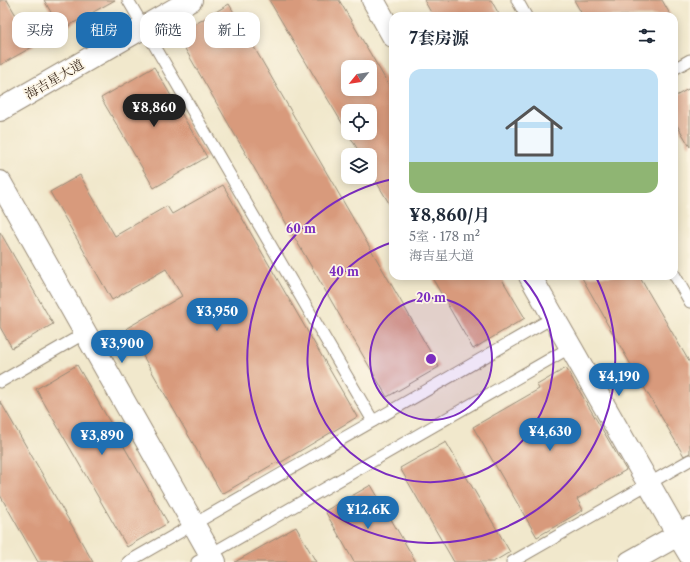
<!DOCTYPE html>
<html lang="zh">
<meta charset="utf-8">
<style>
:root{--surface:#fff;--page:#f6f6f7;--text:#1f2937;--muted:#747a83;--line:#e0e1e3;--accent:#1f6fb2}
body{margin:0;font-family:"Libre Caslon Text","Noto Serif SC",serif;background:var(--page);color:var(--text);height:100vh;display:flex;flex-direction:column;font-size:15px;white-space:nowrap}
*{box-sizing:border-box;margin:0}
p{font-size:13px;color:var(--muted)}
.icon{flex:none;width:22px;height:22px;fill:none;stroke:currentColor;stroke-width:2;stroke-linecap:round;stroke-linejoin:round}
.map{position:relative;flex:1;overflow:hidden}
.sheet{position:absolute;left:389px;top:12px;width:289px;height:268px;display:flex;flex-direction:column;background:var(--surface);border-radius:12px;box-shadow:0 2px 10px #0003}
.sheet>*{flex:none}
.hud{position:absolute;left:12px;top:12px;width:317px;height:36px;display:flex;gap:8px}
.needle{width:26px;rotate:240deg}
.tools{position:absolute;left:341px;top:60px;display:grid;gap:8px}
.tools a{display:grid;place-items:center;width:36px;height:36px;border-radius:8px;background:var(--surface);box-shadow:0 2px 10px #0003;font-size:20px}
.price{position:absolute;translate:-50% -34px;padding:0 9px;border-radius:14px;background:var(--accent);color:#fff;font-size:13px;line-height:26px;filter:drop-shadow(0 1px 2px #0008)}
.price::after{content:'';position:absolute;left:50%;top:24px;width:12px;height:9px;margin-left:-6px;background:inherit;clip-path:polygon(0 0,100% 0,50% 100%)}
.price.on{background:#222;color:#fff}
ul{padding:0;list-style:none}
li{display:grid;align-content:center;gap:8px;height:212px;padding:0 20px}
li+li{border-top:1px solid var(--line)}
li span{display:grid;place-items:center;height:124px;border-radius:12px;color:#555}
li>.icon{margin-inline-start:auto}
span .icon{width:72px;height:72px;fill:#fffc;stroke-width:1}
li b{font-size:17px}
h2{display:flex;justify-content:space-between;align-items:center;height:48px;padding:0 20px;font-size:17px}
.chip{padding:0 14px;border-radius:12px;background:var(--surface);box-shadow:0 2px 10px #0003;font-size:14px;line-height:36px}
.chip.on{background:var(--accent);color:#fff}
.map>svg:first-child{display:block}
.building{fill:#d89a7b;fill-rule:evenodd}
.lines{fill:none;stroke-linecap:round;stroke-linejoin:round}
.service-casing{stroke:#968975;stroke-width:13}
.minor-casing{stroke:#968975;stroke-width:24}
.tertiary-casing{stroke:#968975;stroke-width:24}
.service{stroke:#fff;stroke-width:11}
.minor{stroke:#fff;stroke-width:22}
.tertiary{stroke:#fff;stroke-width:22}
.ring{fill:none;stroke:#7b2cbf;stroke-width:2}
.labels{text-anchor:middle;stroke-width:3.5;stroke-linejoin:round;paint-order:stroke}
.street-label{font-size:13px;fill:#3b2a1e;stroke:#fcf5e5}
.centre{fill:#7b2cbf;stroke:#fcf5e5;stroke-width:2}
.ring-label{font-size:12px;text-anchor:middle;font-weight:bold;fill:#7b2cbf;stroke:#fcf5e5;stroke-width:3.5;stroke-linejoin:round;paint-order:stroke}
</style>
<div class="map">
<svg width="690" height="562" viewBox="0 0 690 562">
<rect width="100%" height="100%" fill="#fcf5e5"/>
<filter id="ink" filterUnits="userSpaceOnUse"><feTurbulence type="fractalNoise" baseFrequency=".025" numOctaves="2"/><feDisplacementMap in="SourceGraphic" scale="8" xChannelSelector="R" yChannelSelector="G"/><feConvolveMatrix kernelMatrix="1 2 1 2 8 2 1 2 1" color-interpolation-filters="sRGB"/></filter>
<filter id="wash" filterUnits="userSpaceOnUse"><feTurbulence type="fractalNoise" baseFrequency=".012" numOctaves="4" result="noise"/><feDisplacementMap in="SourceGraphic" scale="16" xChannelSelector="R" yChannelSelector="G"/><feGaussianBlur stdDeviation="0.9" result="paint"/><feColorMatrix in="noise" values="0 0 0 0 0 0 0 0 0 0 0 0 0 0 0 0 0 1.4 0 .05"/><feComposite in="paint" operator="in"/></filter>
<g filter="url(#wash)">
<rect width="100%" height="100%" fill="#f1e8cc"/>
<g id="blocks">
<g class="building">
<path d="M0,0h7l27,46 -34,19z"/>
<path d="M44,0h71l-54,30z"/>
<path d="M269,0h70l48,82 6,9v119l-23,-39v-16h-9zM348,67h22v22h-22zM348,111h22v22h-22z"/>
<path d="M424,0h67l9,16h-67z"/>
<path d="M574,0h88l9,16h-88z"/>
<path d="M229,4l210,363 -52,30 -210,-362z"/>
<path d="M154,67l53,90 -53,31 -53,-90z"/>
<path d="M690,88v59l-16,-27v-23z"/>
<path d="M80,175l35,61 52,-30 5,8 51,-29 134,232 -79,47 -1,-2 -55,32 -95,-166 55,-32 -16,-27 -54,31 -62,-108z"/>
<path d="M0,232l53,92 -41,24 -12,-21z"/>
<path d="M431,276h69l25,42 -52,31z"/>
<path d="M581,276h58l51,87v90l-6,3 -79,-136h1z"/>
<path d="M77,365l91,158 -41,24 -91,-158z"/>
<path d="M566,368l60,102 -49,29 6,11 -46,27 -64,-110 66,-38 -2,-4z"/>
<path d="M0,401l93,161h-55l-38,-67z"/>
<path d="M446,442l64,110 -17,10h-39l-54,-94z"/>
<path d="M371,485l45,77h-62l-29,-51z"/>
<path d="M296,527l20,35h-81z"/>
</g>
</g>
</g>
<g filter="url(#ink)">
<use href="#blocks" fill-opacity="0" stroke="#968975" stroke-width="1"/>
<g class="lines">
<g class="service-casing">
<g id="service">
<path d="M128,0l245,421"/>
<path d="M517,0l9,16"/>
<path d="M674,69l16,-9"/>
<path d="M674,274l16,28"/>
<path d="M0,382l85,-49"/>
<path d="M128,562l426,-245"/>
<path d="M197,562l374,-215"/>
<path d="M512,562l178,-102"/>
</g>
</g>
<g class="minor-casing">
<g id="minor">
<path d="M373,0l20,36"/>
<path d="M0,182l215,380"/>
<path d="M530,276l148,259"/>
</g>
</g>
<g class="tertiary-casing">
<g id="tertiary">
<path d="M0,110l191,-110"/>
<path d="M678,535l12,20"/>
<path d="M630,562l60,-34"/>
</g>
</g>
<use href="#service" class="service"/>
<use href="#minor" class="minor"/>
<use href="#tertiary" class="tertiary"/>
</g>
</g>
<circle cx="431" cy="359" r="61" fill="#7b2cbf" fill-opacity=".12"/>
<g class="ring">
<circle cx="431" cy="359" r="61"/>
<path d="M522 277A123 123 0 1 1 393 242"/>
<path d="M596 277A184 184 0 1 1 393 179"/>
</g>
<g class="labels">
<g class="street-label">
<text transform="translate(54 79) rotate(-30)" y="5">海吉星大道</text>
</g>
</g>
<circle cx="431" cy="359" r="6" class="centre"/>
<g class="ring-label">
<text x="301" y="233">60 m</text>
<text x="344" y="276">40 m</text>
<text x="431" y="302">20 m</text>
</g>
</svg>
<div class="tools">
<a><svg class="needle" viewBox="-14 -14 28 28"><path d="M0-13l5 13h-10z" fill="#e53935"/><path d="M0 13l5-13h-10z" fill="#747a83"/></svg></a>
<a><svg class="icon" aria-label="locate" viewBox="0 0 24 24"><circle cx="12" cy="12" r="6"/><path d="M12 2v4M12 18v4M2 12h4M18 12h4"/></svg></a>
<a><svg class="icon" aria-label="layers" viewBox="0 0 24 24"><path d="M12 4l9 5-9 5-9-5zM3 14l9 5 9-5"/></svg></a>
</div>
<b class="price on" style="left:154px;top:128px">¥8,860</b>
<b class="price" style="left:217px;top:332px">¥3,950</b>
<b class="price" style="left:122px;top:364px">¥3,900</b>
<b class="price" style="left:619px;top:397px">¥4,190</b>
<b class="price" style="left:550px;top:452px">¥4,630</b>
<b class="price" style="left:102px;top:456px">¥3,890</b>
<b class="price" style="left:368px;top:530px">¥12.6K</b>
<div class="hud">
<a class="chip">买房</a>
<a class="chip on">租房</a>
<a class="chip">筛选</a>
<a class="chip">新上</a>
</div>
<section class="sheet">
<h2>7套房源<svg class="icon" aria-label="filters" viewBox="0 0 24 24"><path d="M4 7h16M4 17h16"/><circle cx="9" cy="7" r="2"/><circle cx="15" cy="17" r="2"/></svg></h2>
<ul>
<li><span style="background:linear-gradient(#bfe0f5 75%,#8fb573 0)"><svg class="icon" aria-label="home" viewBox="0 0 24 24"><path d="M3 11l9-7 9 7M6 9v11h12V9"/></svg></span><div><b>¥8,860/月</b><p>5室 · 178 m²</p><p>海吉星大道</p></div></li>
</ul>
</section>
</div>
